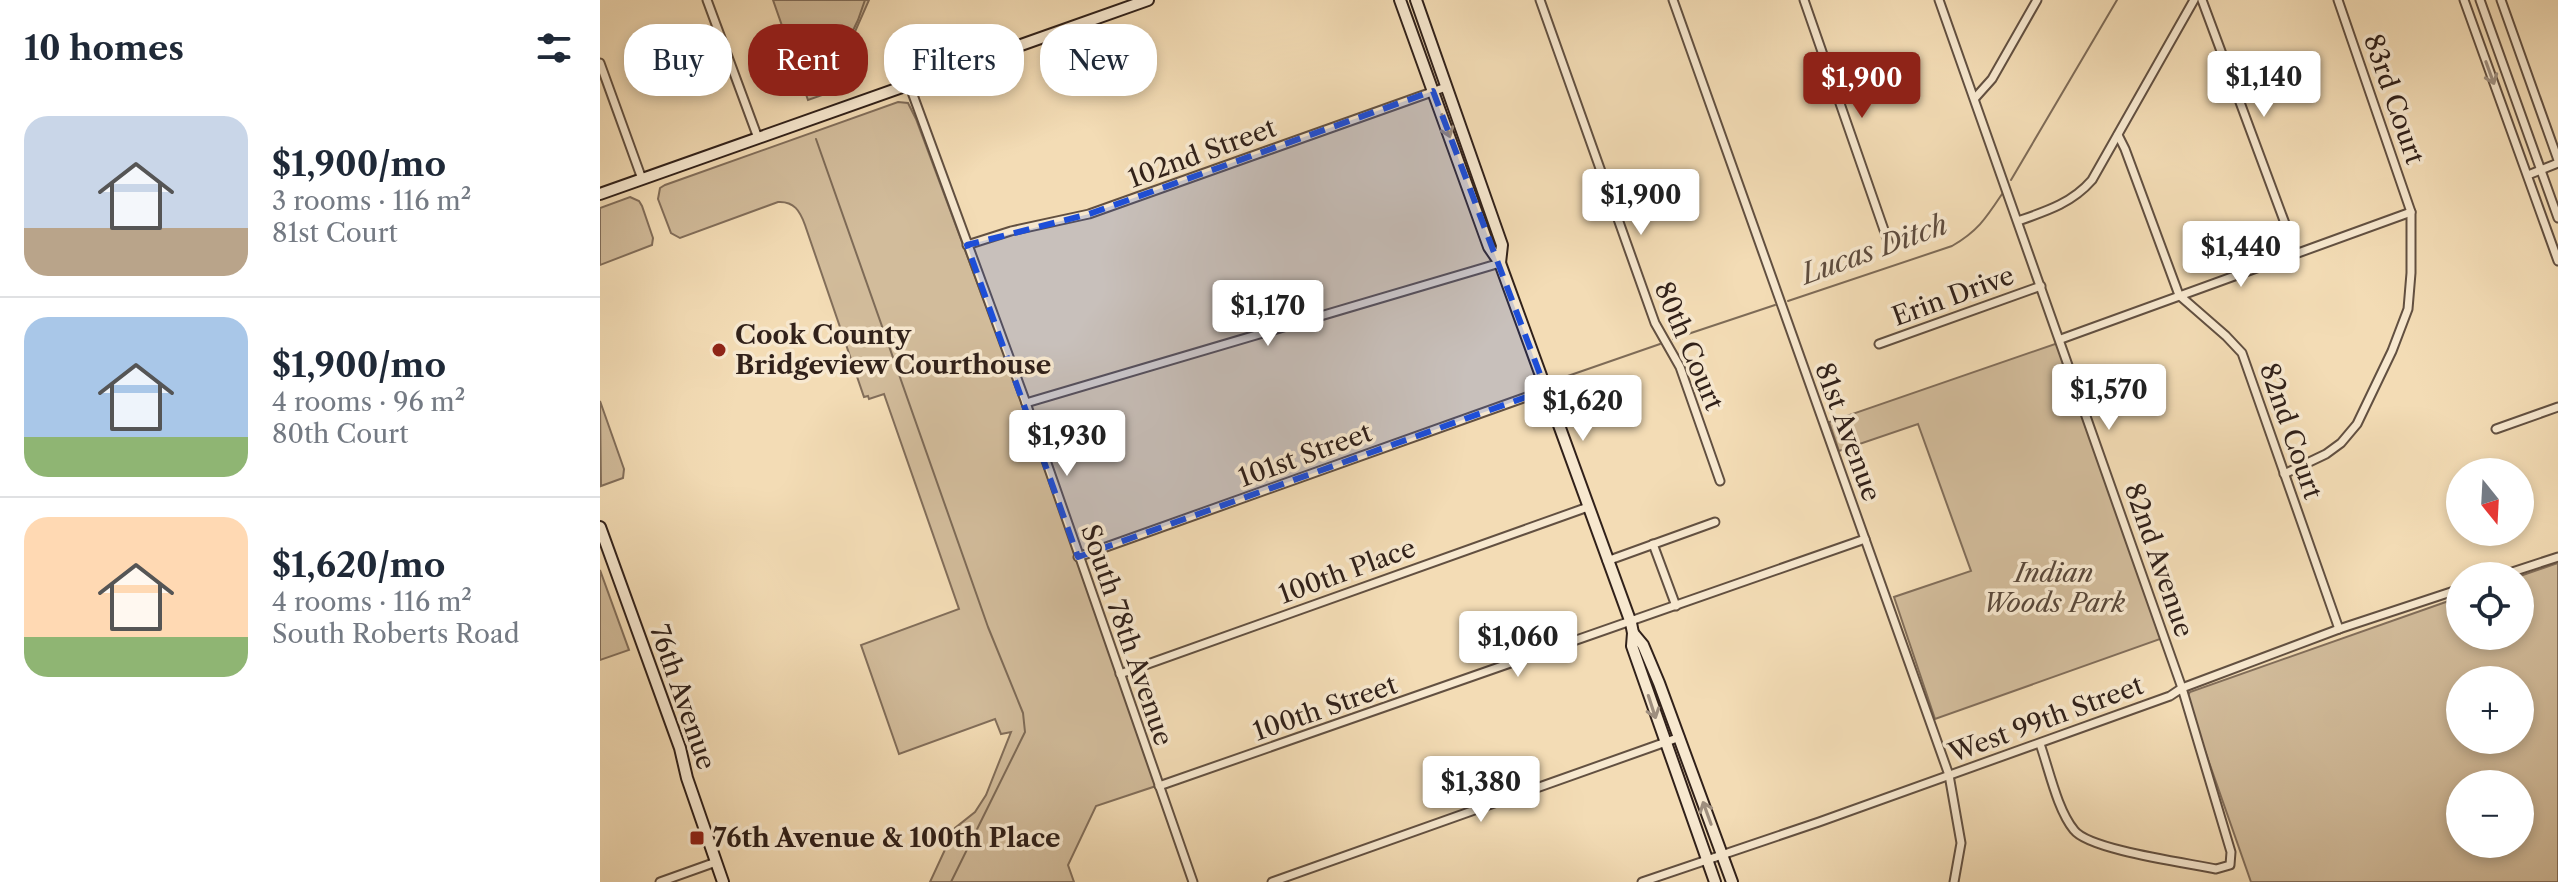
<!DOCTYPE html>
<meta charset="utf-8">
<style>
:root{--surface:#fff;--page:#f2f2f3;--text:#1f2937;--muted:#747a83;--line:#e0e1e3;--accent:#8f2418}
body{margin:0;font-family:"Libre Caslon Text",serif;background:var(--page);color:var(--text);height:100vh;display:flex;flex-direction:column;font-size:30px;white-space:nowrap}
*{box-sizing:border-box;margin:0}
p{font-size:26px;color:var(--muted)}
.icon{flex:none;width:44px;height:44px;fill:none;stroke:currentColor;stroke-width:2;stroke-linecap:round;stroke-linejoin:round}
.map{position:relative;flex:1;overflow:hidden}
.side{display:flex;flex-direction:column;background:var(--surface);width:600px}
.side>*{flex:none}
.top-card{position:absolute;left:24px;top:24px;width:760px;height:72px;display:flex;gap:16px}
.needle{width:52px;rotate:162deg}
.tools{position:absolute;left:1846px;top:458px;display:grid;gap:16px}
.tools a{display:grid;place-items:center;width:88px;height:88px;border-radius:50%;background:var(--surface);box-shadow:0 4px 12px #0003;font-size:40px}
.price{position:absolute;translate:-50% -68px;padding:0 18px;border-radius:8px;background:#fff;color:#222;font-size:26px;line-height:52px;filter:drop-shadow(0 2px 4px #0008)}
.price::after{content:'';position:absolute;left:50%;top:48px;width:24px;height:18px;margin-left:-12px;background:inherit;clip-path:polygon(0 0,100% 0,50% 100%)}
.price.current{background:var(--accent);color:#fff}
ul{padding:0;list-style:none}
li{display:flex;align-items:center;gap:24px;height:200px;padding:0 24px}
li+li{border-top:2px solid var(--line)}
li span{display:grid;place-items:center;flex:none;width:224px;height:160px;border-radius:24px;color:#555}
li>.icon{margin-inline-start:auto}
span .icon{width:96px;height:96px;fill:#fffc;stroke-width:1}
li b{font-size:34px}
h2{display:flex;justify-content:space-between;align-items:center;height:96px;padding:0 24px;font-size:34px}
.chip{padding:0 28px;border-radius:32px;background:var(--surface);box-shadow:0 4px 12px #0003;font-size:28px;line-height:72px}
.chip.current{background:var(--accent);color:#fff}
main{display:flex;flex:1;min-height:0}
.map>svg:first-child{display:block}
.green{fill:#d2bc9b;stroke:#826e5a;stroke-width:2;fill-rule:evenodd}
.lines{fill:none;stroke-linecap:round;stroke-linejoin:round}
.stream{stroke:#7e6b57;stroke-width:2}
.street-casing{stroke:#625041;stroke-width:11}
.secondary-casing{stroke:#31211a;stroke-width:14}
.street{stroke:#f7e8cf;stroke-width:7}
.secondary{stroke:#f7e8cf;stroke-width:10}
.oneway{stroke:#9e8e7e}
.marked{fill:#1d4ed8;fill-opacity:0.2;stroke:#1d4ed8;stroke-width:6;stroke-dasharray:16 10;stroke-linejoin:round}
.poi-dot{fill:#8f2418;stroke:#f7e8cf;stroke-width:3}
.labels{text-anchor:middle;stroke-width:7;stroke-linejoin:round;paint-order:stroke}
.street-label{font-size:26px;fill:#31211a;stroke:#f7e8cf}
.poi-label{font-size:26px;font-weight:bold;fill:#31211a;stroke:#f7e8cf;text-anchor:start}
.park-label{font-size:26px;font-style:italic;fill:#59483a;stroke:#f7e8cf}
.water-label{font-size:28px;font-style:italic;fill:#5e4c3e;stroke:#f7e8cf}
</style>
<main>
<section class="side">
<h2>10 homes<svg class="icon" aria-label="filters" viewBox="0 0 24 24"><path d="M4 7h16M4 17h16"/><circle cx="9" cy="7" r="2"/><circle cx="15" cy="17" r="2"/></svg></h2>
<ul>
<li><span style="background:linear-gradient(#c9d6e8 70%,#b9a48a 0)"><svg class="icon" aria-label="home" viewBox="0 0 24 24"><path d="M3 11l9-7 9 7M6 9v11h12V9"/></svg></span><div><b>$1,900/mo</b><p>3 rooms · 116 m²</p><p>81st Court</p></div></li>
<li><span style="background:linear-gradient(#a9c7e8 75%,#8fb573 0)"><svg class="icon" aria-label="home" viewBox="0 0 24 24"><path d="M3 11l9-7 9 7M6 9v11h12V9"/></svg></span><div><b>$1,900/mo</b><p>4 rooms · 96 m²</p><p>80th Court</p></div></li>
<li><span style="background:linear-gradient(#ffd9b3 75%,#8fb573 0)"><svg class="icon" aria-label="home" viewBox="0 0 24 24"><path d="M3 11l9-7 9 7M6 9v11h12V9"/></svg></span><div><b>$1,620/mo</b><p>4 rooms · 116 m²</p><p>South Roberts Road</p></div></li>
</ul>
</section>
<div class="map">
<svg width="1958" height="882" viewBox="0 0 1958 882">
<rect width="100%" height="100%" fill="#f3dcb5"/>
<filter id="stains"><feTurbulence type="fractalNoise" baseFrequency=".0025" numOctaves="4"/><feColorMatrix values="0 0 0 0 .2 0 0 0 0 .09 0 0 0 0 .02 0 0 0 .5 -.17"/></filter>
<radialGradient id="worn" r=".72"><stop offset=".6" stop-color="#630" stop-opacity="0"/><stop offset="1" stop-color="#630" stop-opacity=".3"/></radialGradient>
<g class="green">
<path d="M173,0h96l-41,93 -20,7z"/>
<path d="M298,102l10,1 8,16 95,254 145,413 -60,20 -28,59 6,17h-144l25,-54 20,-16 11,-17 25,-63 -10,2 -6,-15 -96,35 -38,-109 98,-36 -75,-215 -15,5 -1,-3 -4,1 -59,-172c-5,-14 -11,-24 -27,-23l-98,36 -9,-5 -13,-34 2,-11 5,-3z"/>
<path d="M30,197l9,4 3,5 11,32 -1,7 -52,20v-57z"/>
<path d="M1458,343l105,295 -228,81 -41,-122 77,-26 -53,-147 -79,27 -10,-29z"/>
<path d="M0,401l24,68 -1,9 -22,8z"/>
<path d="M1958,563v319h-307l-61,-174 -3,-11 3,-5 270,-95v39h60v-60zM1860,680h60v60h-60zM1860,784h60v60h-60z"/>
<path d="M0,570l29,80 -29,10z"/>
</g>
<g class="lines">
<g class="stream">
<path d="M225,89l33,-69 7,-20"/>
<path d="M216,139l172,488 35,86 2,19 -74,150"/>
<path d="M1411,180l106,-180"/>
<path d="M1188,301l164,-55c26,-15 34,-28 50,-52"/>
<path d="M1073,339l102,-34"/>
<path d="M962,378l98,-34"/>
</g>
<g class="street-casing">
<g id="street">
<path d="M107,0l51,138"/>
<path d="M940,0l115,323 25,44 40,114"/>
<path d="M1073,0l276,775 12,68 -7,39"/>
<path d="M1204,0l87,250"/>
<path d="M1339,0l243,688 49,164 -1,13 -14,4c-28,-6 -127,-19 -142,-39 -17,-21 -25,-61 -34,-86"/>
<path d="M1602,0l94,253"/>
<path d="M1864,0l94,261"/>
<path d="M1880,0l78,218"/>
<path d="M1901,0l57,160"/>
<path d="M0,63l42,116"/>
<path d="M309,84l117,319 167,479"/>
<path d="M1375,98l17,-19 45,-79"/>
<path d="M1518,135l7,14 54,146 47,41 16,17 97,276"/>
<path d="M1928,175l30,-12"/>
<path d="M1418,221c29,-10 54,-18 74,-41l102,-180"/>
<path d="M367,245l44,-14 78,-17 357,-127"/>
<path d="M1461,339l350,-127"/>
<path d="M1279,344l162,-58"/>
<path d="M426,403l474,-140"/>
<path d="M1896,429l62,-22"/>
<path d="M1684,474l42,-20 15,-11 16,-19 35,-73 16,-42 3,-36v-61l-73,-212"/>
<path d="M1053,544l23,62"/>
<path d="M478,557l468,-167"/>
<path d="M1007,561l108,-39"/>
<path d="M1900,576l58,-19"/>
<path d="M520,674l468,-167"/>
<path d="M559,786l706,-247"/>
<path d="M60,882l56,-20"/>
<path d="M672,882l408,-145"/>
<path d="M1042,882l177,-60 351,-126 12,-8 157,-59 121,-40"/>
</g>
</g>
<g class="secondary-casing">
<g id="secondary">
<path d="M800,0l89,247 11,16 131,360 2,10 -1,13 83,236"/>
<path d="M816,0l86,245 -2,18"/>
<path d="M0,194l548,-194"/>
<path d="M0,527l80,221 7,30 36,104"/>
<path d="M1033,633l10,12 16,38 73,199"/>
</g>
</g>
<use href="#street" class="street"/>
<use href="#secondary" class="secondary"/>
</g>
<defs><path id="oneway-shaft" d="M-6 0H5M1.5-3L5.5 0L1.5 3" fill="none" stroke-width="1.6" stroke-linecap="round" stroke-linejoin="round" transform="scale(2)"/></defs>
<g class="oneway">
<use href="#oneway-shaft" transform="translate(1890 73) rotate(70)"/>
<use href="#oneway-shaft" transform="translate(846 126) rotate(70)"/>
<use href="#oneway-shaft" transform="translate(1052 707) rotate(72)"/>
<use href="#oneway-shaft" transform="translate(1107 813) rotate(-110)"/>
</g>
<path class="marked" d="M833,91l113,299 -468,167 -111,-312 122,-31z"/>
<g class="poi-dot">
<circle cx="119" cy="350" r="8"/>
<rect x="89" y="830" width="16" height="16" rx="4"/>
</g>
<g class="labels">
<g class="street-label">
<text transform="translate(1794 99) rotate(71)" y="9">83rd Court</text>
<text transform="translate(602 153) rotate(-20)" y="9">102nd Street</text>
<text transform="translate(1353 296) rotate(-20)" y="9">Erin Drive</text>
<text transform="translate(1089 346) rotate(67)" y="9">80th Court</text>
<text transform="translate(1691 431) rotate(71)" y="9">82nd Court</text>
<text transform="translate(1248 432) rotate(70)" y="9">81st Avenue</text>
<text transform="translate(705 455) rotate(-20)" y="9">101st Street</text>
<text transform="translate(1559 560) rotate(71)" y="9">82nd Avenue</text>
<text transform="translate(747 571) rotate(-20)" y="9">100th Place</text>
<text transform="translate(527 635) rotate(71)" y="9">South 78th Avenue</text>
<text transform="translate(83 697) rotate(71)" y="9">76th Avenue</text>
<text transform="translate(725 708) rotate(-19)" y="9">100th Street</text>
<text transform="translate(1446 719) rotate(-20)" y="9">West 99th Street</text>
</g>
<g class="poi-label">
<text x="135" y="344">Cook County<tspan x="135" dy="30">Bridgeview Courthouse</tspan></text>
<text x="113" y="847">76th Avenue &amp; 100th Place</text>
</g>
<g class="park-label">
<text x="1454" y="582">Indian<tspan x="1454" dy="30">Woods Park</tspan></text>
</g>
<g class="water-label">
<text transform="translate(1274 249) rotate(-20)" y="10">Lucas Ditch</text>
</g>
</g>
<rect width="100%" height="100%" filter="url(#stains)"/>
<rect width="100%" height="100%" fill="url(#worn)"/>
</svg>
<div class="tools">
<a><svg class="needle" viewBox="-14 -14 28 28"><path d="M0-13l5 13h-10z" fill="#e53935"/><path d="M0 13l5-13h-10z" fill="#747a83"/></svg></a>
<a><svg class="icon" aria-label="locate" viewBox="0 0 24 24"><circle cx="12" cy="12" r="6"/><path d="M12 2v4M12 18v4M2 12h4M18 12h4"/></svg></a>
<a>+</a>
<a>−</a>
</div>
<b class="price" style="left:1664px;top:119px">$1,140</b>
<b class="price current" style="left:1262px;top:120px">$1,900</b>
<b class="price" style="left:1041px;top:237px">$1,900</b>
<b class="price" style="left:1641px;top:289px">$1,440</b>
<b class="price" style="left:668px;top:348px">$1,170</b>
<b class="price" style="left:1509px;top:432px">$1,570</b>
<b class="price" style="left:983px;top:443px">$1,620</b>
<b class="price" style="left:467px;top:478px">$1,930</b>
<b class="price" style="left:918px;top:679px">$1,060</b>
<b class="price" style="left:881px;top:824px">$1,380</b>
<div class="top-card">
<a class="chip">Buy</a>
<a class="chip current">Rent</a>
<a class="chip">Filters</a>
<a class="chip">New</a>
</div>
</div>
</main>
